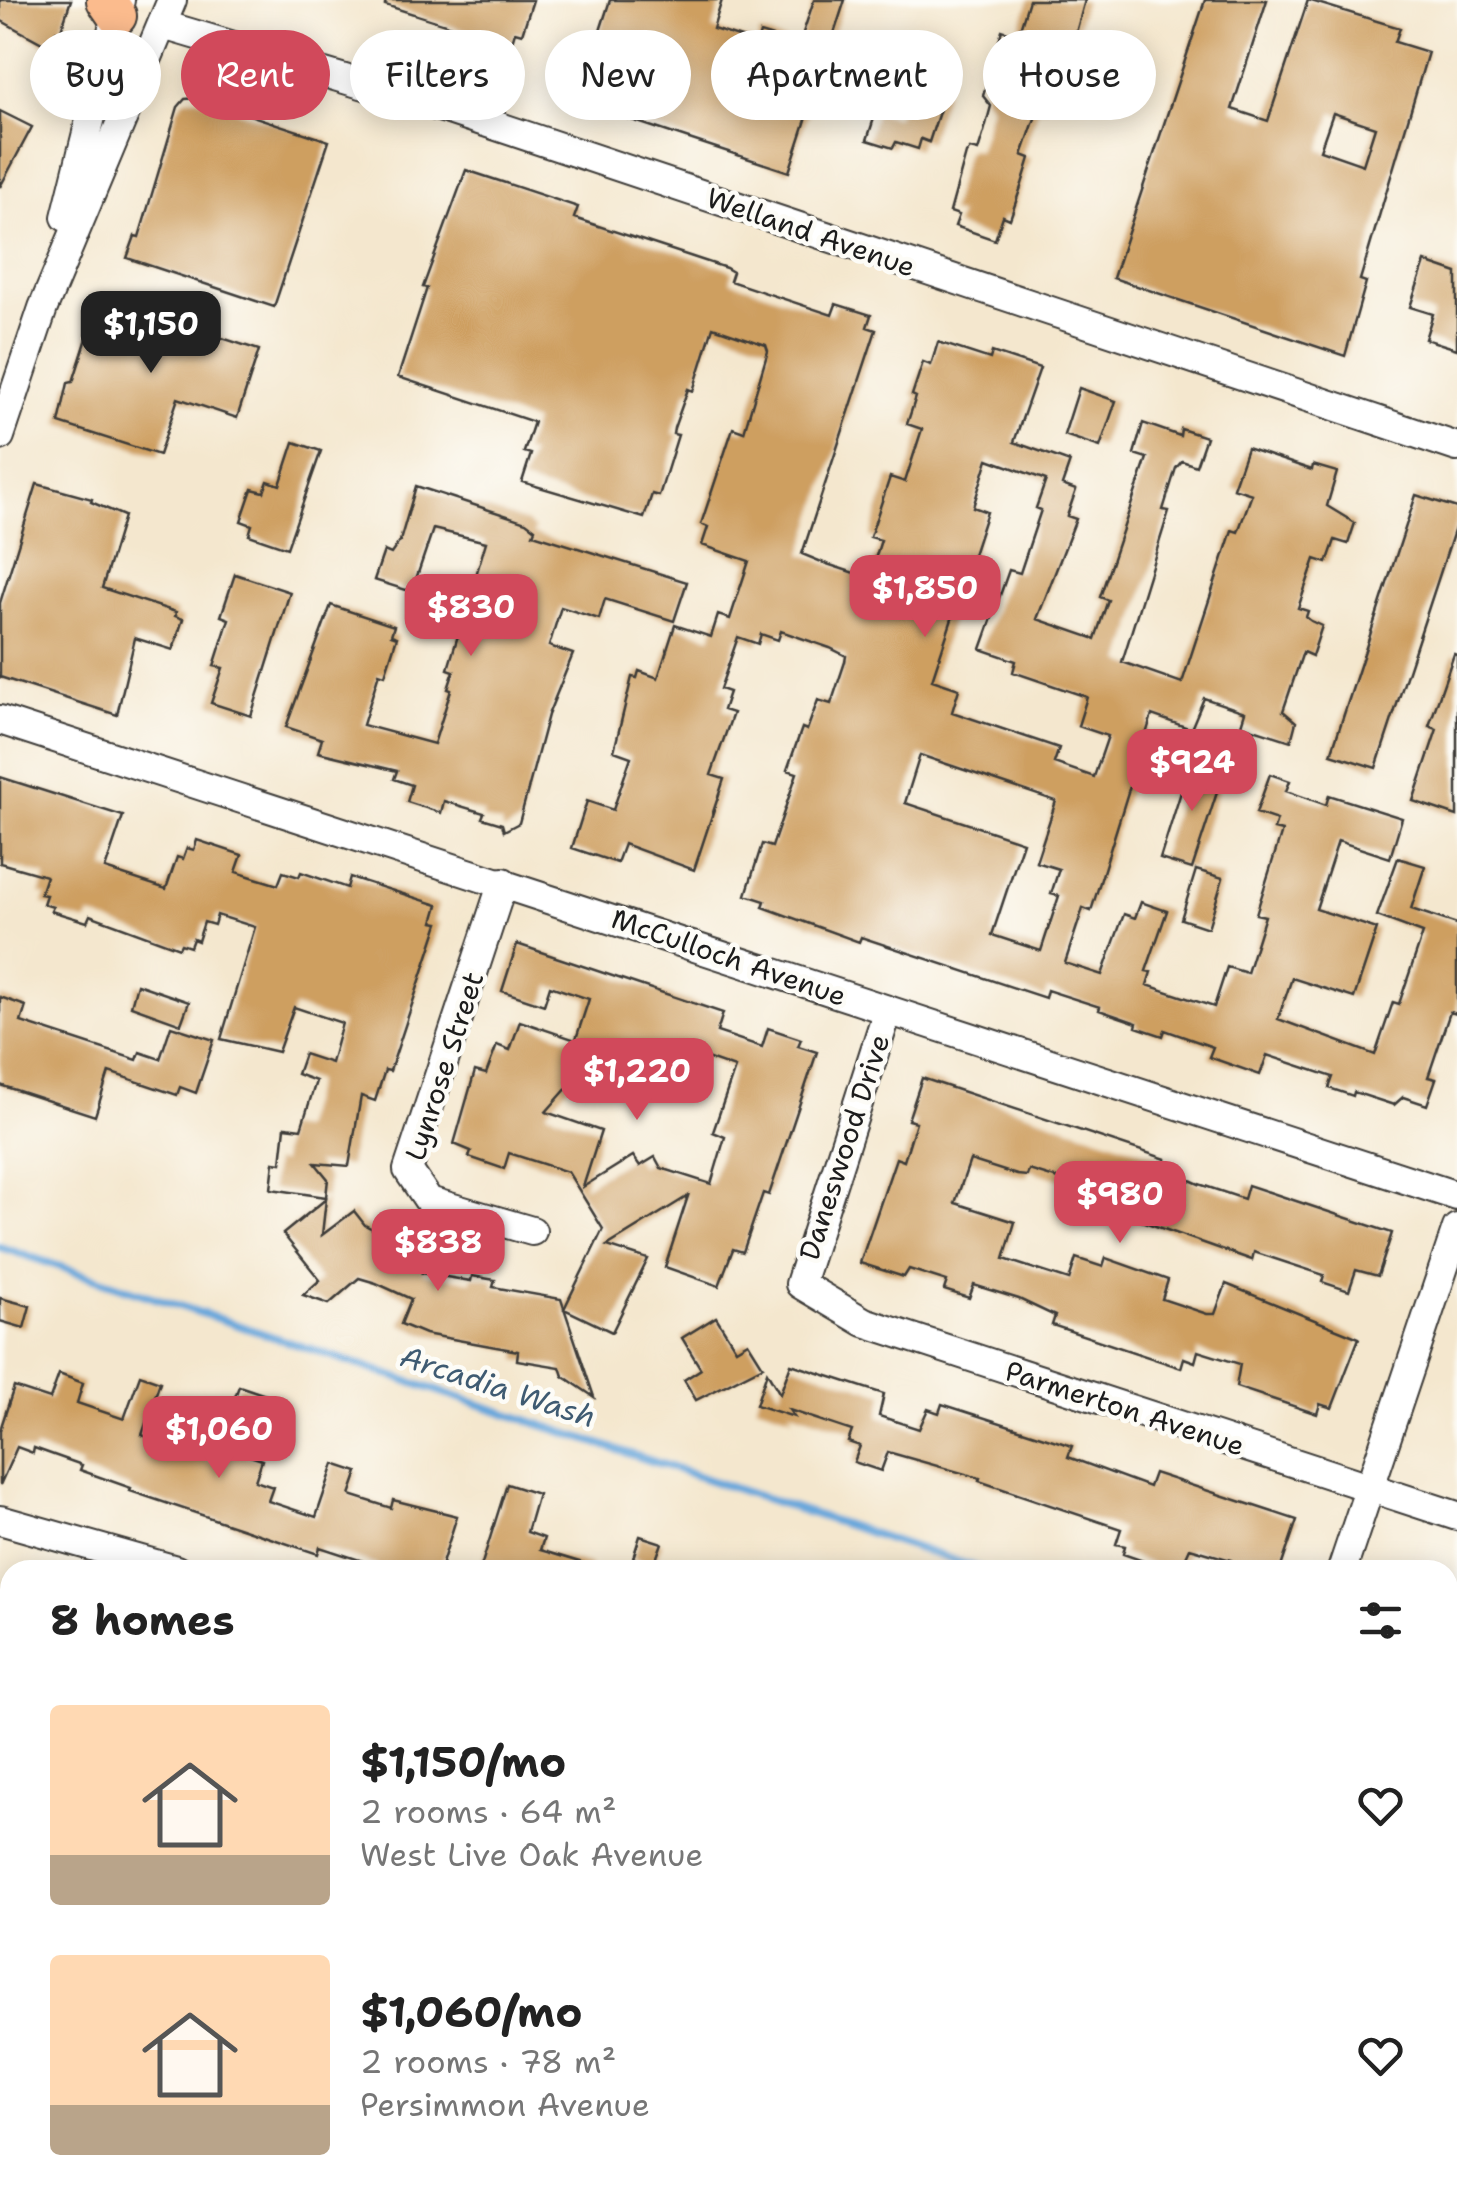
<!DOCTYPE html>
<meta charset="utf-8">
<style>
:root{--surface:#fff;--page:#f2f2f2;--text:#222;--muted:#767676;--accent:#d1495b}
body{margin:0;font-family:"Shantell Sans",sans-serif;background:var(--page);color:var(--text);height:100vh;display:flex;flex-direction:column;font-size:38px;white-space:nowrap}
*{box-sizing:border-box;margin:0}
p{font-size:32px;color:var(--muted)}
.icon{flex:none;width:55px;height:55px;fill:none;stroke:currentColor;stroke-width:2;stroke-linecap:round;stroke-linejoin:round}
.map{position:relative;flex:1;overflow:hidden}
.panel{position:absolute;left:0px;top:1560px;width:1458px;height:642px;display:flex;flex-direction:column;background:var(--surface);border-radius:30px 30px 0 0;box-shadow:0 5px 25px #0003}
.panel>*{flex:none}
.banner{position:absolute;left:30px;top:30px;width:1398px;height:90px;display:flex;gap:20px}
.price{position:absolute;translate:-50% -85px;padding:0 22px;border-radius:20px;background:var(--accent);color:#fff;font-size:32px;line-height:65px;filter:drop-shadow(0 2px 5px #0008)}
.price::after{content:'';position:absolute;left:50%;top:60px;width:30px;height:22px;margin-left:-15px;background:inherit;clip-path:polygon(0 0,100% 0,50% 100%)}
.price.active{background:#222;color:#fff}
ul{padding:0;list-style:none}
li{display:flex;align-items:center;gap:30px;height:250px;padding:0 50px}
li span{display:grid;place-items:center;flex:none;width:280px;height:200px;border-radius:10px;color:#555}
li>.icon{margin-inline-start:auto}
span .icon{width:120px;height:120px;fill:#fffc;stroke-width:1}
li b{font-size:42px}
h2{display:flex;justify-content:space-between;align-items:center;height:120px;padding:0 50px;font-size:42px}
.chip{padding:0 35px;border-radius:45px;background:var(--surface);box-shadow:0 5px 25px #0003;font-size:35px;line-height:90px}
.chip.active{background:var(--accent);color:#fff}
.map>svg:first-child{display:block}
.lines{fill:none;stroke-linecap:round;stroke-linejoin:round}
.stream{stroke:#69a7db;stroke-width:8}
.building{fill:#ce9f61;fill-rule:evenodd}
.minor-casing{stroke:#3c3a37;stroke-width:32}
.major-casing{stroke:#3c3a37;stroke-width:42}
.minor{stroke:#fff;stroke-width:28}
.major{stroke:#fbbb8d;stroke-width:38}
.labels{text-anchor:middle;stroke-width:9;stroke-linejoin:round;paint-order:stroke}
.street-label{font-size:28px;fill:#1c1c1c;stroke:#fdfcf7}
.water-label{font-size:30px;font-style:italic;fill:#3f5b72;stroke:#fdfcf7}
</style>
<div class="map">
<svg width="1457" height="2201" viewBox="0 0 1457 2201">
<rect width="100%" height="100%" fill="#fdfcf7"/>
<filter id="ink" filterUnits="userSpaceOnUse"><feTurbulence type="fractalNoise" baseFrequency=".01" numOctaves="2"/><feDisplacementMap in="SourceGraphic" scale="20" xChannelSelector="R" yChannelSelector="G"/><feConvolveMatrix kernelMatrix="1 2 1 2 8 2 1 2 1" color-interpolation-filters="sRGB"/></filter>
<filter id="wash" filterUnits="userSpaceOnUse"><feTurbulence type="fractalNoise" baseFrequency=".0048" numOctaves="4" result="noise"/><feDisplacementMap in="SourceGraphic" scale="40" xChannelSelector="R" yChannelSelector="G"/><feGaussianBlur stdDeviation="2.25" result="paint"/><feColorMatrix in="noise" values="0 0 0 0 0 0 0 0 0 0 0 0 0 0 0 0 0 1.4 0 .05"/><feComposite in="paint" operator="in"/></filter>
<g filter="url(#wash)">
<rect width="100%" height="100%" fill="#f4e7ce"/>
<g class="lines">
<g class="stream">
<path d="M0,1247l983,323"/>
<path d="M1448,1722l9,4"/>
</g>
</g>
<g id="blocks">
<g class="building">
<path d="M0,0h71l-11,33 -4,-2 -4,11 -5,-3 -3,5 -44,-24z"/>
<path d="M386,0h147l-11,34 -7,-2 -4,13 -126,-40z"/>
<path d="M610,0h112l-9,29 44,14 3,-10 39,12 15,-45h31l-56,172 -212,-70z"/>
<path d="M1029,0h56l-21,76 -7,-2 -12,35 -6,-2 -17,48 8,3 -8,26 -12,35 -7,-3 -8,24 -40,-14 4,-11 -9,-3 16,-58 4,-5 8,2 6,-19 7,-26 -8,-10 19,-66 16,5z"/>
<path d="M1205,0h62l-35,109 36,12 40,-121 92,28 -5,14 33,10 -68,228 6,2 -21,74 -232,-78zM1333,113l42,14 -12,38 -43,-15z"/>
<path d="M913,80l33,11 -17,51 -8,-3 -3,10 -22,-7 -3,6 -26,-8 9,-28 20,6z"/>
<path d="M197,98l132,43 -55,166 -147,-49 8,-22 4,1 39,-130 7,-8z"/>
<path d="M0,111l32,16 -32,60z"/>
<path d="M466,170l112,37 -4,11 152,50 7,4 -3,9 102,34 4,-11 35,11 -4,12 9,3 -74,224 22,9 45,15 12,-38 -11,-3 20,-60 15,5 17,-53 -15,-5 9,-27 -4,-2 11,-33 8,3 7,-23 52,17 2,-7 48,16 -26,74 56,20 -8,23 14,5 -9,26 9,3 -39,100 58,20 13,-39 -8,-3 47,-139 -13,-4 9,-31 37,13 1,-7 25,8 -10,29 -14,-5 -6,7 -13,42 6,1 -47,151 60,21 50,-153 6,2 14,-38 -19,-6 14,-40 65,22 1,-5 24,7 -10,34 28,17 -7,21 -13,-4 -8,23 -12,-4 -17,49 10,3 -2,6 5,4 11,5 -10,30 -9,-4 -20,59 13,11 -5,19 -50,-16 4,-13 -41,-14 -13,31 -39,-14 -61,196 -8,-3 -18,55 37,12 22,-61 11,4 6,-16 26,9 -21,60 5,1 -4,13 67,22 13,-40 20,6 18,-57 -9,-2 26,-83 -8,-2 3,-9 -21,-7 14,-39 20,7 -4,10 40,14 3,-10 73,23 -12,40 -52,-17 -22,68 61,20 -23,69 -62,-20 -14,41 97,36 18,-53 6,2 24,-71 -46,-17 21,-58 27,8 -14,43 46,15v90l-7,-2 -22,65 8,2 -9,26 -24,-8 -9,8 -40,-13 -1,4 -24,-8 4,-11 -66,-22 -7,20 -51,-18 4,-10 -48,-17 -2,6 -27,-9 1,-4 -38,-13 1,-3 -53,-17 -2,8 -184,-61 -2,5 -96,-35 2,-6 -19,-6 16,-51 10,3 25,-74 -10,-3 15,-42 5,2 11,-30 13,4 14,-42 1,-6 -16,-8 -49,-17 -3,9 -17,-6 -3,10 -20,-7 -18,52 9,3 -6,18 10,3 -22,62 13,4 -30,91 -70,-26 -7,19 -45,-15 15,-47 26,9 18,-53 -17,-6 18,-74 5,1 2,-7 19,7 17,-53 36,12 7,-22 12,4 19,-58 -47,-16 6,-18 -7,-3 32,-96 11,4 24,-81 -2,-6 -53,-18 -20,64 -5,-2 -14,39 -1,6 5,1 -19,61 -7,-2 -8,24 -122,-36 9,-28 -7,-2 10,-30 -136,-45 29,-89 -4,-1zM988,459l58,21 -10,28 5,2 -21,63 -11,-3 -28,79 35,12 -3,11 74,25 -9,29 30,10 -14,41 -40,-14 5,-15 -107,-36 7,-23 -27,-9 55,-168 -14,-5zM920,755l136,46 -20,61 23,7 -8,25 8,2 -18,55 -49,-16 31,-93 -118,-39z"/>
<path d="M1425,262l32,11v76l-32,-10 8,-25 -23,-7z"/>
<path d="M100,298l159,52 -22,68 -59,-20 -19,57 -100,-32 9,-40 5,-1z"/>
<path d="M1079,388l37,13 -16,46 -36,-12z"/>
<path d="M294,442l27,9 -34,97 -38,-13 3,-10 -11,-4 11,-32 12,3 4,-11 12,4z"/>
<path d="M37,484l55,15 -1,3 33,14 -22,72 74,24 -1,4 8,3 -10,31 -38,-12 -18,77 -117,-38v-74z"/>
<path d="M416,486l110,36 9,7 -2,5 154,48 -13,39 -69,-22 -6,20 -38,-12 -12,39 24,8 -25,61 -29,108 -15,8 -2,-7 -20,-6 2,-5 -40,-12 -3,12 -34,-11 5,-17 -18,-6 3,-8 -79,-19 4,-13 -36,-12 45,-122 63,21 -3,9 6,2 -12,38 -6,-2 -16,52 71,19 17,-54 -3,-1 6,-18 -6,-2 38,-127 -53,-13 -20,59 -7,2 -32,-10 10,-29 7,3 9,-13z"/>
<path d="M1416,495l41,13v14l-81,246 -45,-14z"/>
<path d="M235,574l55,18 -39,124 -40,-13 12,-35 -9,-2 15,-47 -8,-3z"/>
<path d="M1454,654l3,1v161l-44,-15 24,-72 -8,-3z"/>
<path d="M1191,760l33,11 -32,98 -32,-10z"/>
<path d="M0,777l123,39 -18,53 61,20 11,-32 6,2 4,-11 7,2 3,-10 45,15 -6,17 42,13 5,-13 16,5 2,-5 46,16 3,-11 88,28 -5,17 6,1 -49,148 -5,-1 -10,31 -14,-5 -12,70 -34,-3 13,16 -2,18 -55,-8 3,-27 7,1 4,-36 16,2 15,-48 -19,-7 7,-20 27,9 11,-40 -48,-16 -16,45 -57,-13 34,-112 -38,-12 -3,10 -10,-3 -6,19 -5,-2 -3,8 -9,-3 -2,4 -89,-33 -3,7 -36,-11 2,-4 -10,-3 3,-9 -6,-1 6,-18 -46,-13z"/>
<path d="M1196,870l27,8 -15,50 -27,-9z"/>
<path d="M517,944l206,69 -6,19 45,15 6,-19 33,11 -3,7 19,6 -48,143 -6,-2 -20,59 -10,-3 -14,37 -54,-19 23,-71 -81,50 41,13 -36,73 -48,-23 39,-80 -35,-57 -59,-19 -5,16 -35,-12 2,-6 -17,-7 21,-73 11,3 11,-29 13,5 10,-29 53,18 -5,48 -22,25 55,19 -18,56 50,-31 7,10 15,-9 6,11 50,16 14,-47 -12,-5 22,-64 -51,-18 -5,16 -54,-20 -4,15 -47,-16 15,-46 -39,-13 -6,19 -42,-14z"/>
<path d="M137,984l52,18 -8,22 -50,-18z"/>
<path d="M0,997l26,9 -5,16 116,38 3,-8 20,7 11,-33 43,14 -18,53 -16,-6 -3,8 -68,-23 -14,44 -95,-31z"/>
<path d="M922,1078l244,81 -3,9 36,16 45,15 4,-14 144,48 -14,43 -22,-6 -7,21 -27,-9 2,-7 -70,-23 -2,8 -159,-56 4,-13 -68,-21 -2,6 -10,-1 -47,-15 -15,43 60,19 -11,37 65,21 7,-22 27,9 3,-9 62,22 -6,19 45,15h8l11,-30 133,54 -27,70 -12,-4 -3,10 -81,-27 4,-23 -42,-13 -3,11 -11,-4 -3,10 -129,-43 3,-9 -36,-17 -45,-14 -5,13 -25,-8 3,-9 -38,-12 -5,8 -44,-14 36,-105 8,3 12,-39 -8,-2z"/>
<path d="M326,1199l-4,36 32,-24 11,14 64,33 -7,15 49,8 1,-5 23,4 -2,7 68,12 33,98 -31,-21 -3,-9 -43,-7 1,-9 -93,-17 -24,-10 10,-25 -35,-16 -17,-5 -30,26 -26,-9 17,-15 -37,-46z"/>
<path d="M0,1298l30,8 -6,22 -24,-7z"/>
<path d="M716,1317l20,32 12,-7 15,24 -67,34 -12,-20 17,-11 -19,-31z"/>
<path d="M791,1364l93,30 -5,22 40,13 9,-20 11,4 3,-9 130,42 -4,11 81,30 5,-14 143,47 -17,50h-53l4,-10 -41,-12 -10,22h-26l1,-5 -32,-11 2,-8 -9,-2 5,-15 -142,-48 1,-3 -92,-26 -7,19 -27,-9 6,-16 -12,-4 4,-11 -63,-21 5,7 -38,-12 11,-33 13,22z"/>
<path d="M59,1374l24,9 -6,20 47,16 16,-44 20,7 -18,53 75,28 9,-15 36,12 -7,21 18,6 -5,14 48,16 18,-53 24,8 -8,23 41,13 2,-8 64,16 -17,54h-64l2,-4 -58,-19 -2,7 -188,-63 1,-3 -51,-18 2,-5 -48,-17 -1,5 -16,-6 -17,38v-55l14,-43 36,12z"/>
<path d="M239,1386l30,10 -7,20 -30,-11z"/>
<path d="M507,1484l31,10 -11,38 17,6 -4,12 50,15 -1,5h-109z"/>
<path d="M640,1536l22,7 -8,22 -21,-7z"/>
</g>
</g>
</g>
<g filter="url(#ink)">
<use href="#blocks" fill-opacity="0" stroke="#3c3a37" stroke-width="2.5"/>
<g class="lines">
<g class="minor-casing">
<g id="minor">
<path d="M163,25l286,85 1008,337"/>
<path d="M66,217l54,-217"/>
<path d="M0,436l43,-128 129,-308"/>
<path d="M0,720l1457,476"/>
<path d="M503,882l-95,288 21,31 103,30"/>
<path d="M888,1010l-88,274 64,38 593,194"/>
<path d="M0,1520l176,50"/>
<path d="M1342,1570l115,-342"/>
<path d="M1448,1961l9,3"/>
<path d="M0,2021l10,3"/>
<path d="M0,2186l10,-31"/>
<path d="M525,2192l26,9"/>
<path d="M285,2201l3,-9"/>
<path d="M758,2201l3,-9"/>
<path d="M1134,2201l3,-9"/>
</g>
</g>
<g class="major-casing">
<path id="major" d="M106,0l11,16"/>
</g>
<use href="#minor" class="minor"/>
<use href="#major" class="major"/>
</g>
</g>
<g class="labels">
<g class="street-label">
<text transform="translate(811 232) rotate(19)" y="10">Welland Avenue</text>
<text transform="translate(729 957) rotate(19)" y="10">McCulloch Avenue</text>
<text transform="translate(444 1066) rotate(-72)" y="10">Lynrose Street</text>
<text transform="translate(844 1147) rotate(-72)" y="10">Daneswood Drive</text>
<text transform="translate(1125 1408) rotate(18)" y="10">Parmerton Avenue</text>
</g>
<g class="water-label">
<text transform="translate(498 1387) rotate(18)" y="10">Arcadia Wash</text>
</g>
</g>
</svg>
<b class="price active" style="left:151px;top:376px">$1,150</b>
<b class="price" style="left:925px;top:640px">$1,850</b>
<b class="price" style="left:471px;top:659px">$830</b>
<b class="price" style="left:1192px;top:814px">$924</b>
<b class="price" style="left:637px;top:1123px">$1,220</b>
<b class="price" style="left:1120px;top:1246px">$980</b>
<b class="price" style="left:438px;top:1294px">$838</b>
<b class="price" style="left:219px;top:1481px">$1,060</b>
<div class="banner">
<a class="chip">Buy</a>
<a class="chip active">Rent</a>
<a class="chip">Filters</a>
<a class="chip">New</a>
<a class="chip">Apartment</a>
<a class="chip">House</a>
</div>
<section class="panel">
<h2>8 homes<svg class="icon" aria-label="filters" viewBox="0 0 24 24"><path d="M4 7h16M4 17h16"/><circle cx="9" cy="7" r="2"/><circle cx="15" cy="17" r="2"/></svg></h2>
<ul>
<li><span style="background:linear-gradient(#ffd9b3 75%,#b9a48a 0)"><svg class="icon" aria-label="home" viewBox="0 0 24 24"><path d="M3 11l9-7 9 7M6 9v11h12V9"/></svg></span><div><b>$1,150/mo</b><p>2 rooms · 64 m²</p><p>West Live Oak Avenue</p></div><svg class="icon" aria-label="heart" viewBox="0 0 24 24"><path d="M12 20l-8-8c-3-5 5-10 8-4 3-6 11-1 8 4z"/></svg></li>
<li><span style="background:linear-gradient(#ffd9b3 75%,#b9a48a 0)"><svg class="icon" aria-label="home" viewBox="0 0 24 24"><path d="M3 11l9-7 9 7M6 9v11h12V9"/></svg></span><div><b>$1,060/mo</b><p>2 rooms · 78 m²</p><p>Persimmon Avenue</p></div><svg class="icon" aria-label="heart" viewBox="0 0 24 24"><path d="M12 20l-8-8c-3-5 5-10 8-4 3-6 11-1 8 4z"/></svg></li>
</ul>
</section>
</div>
